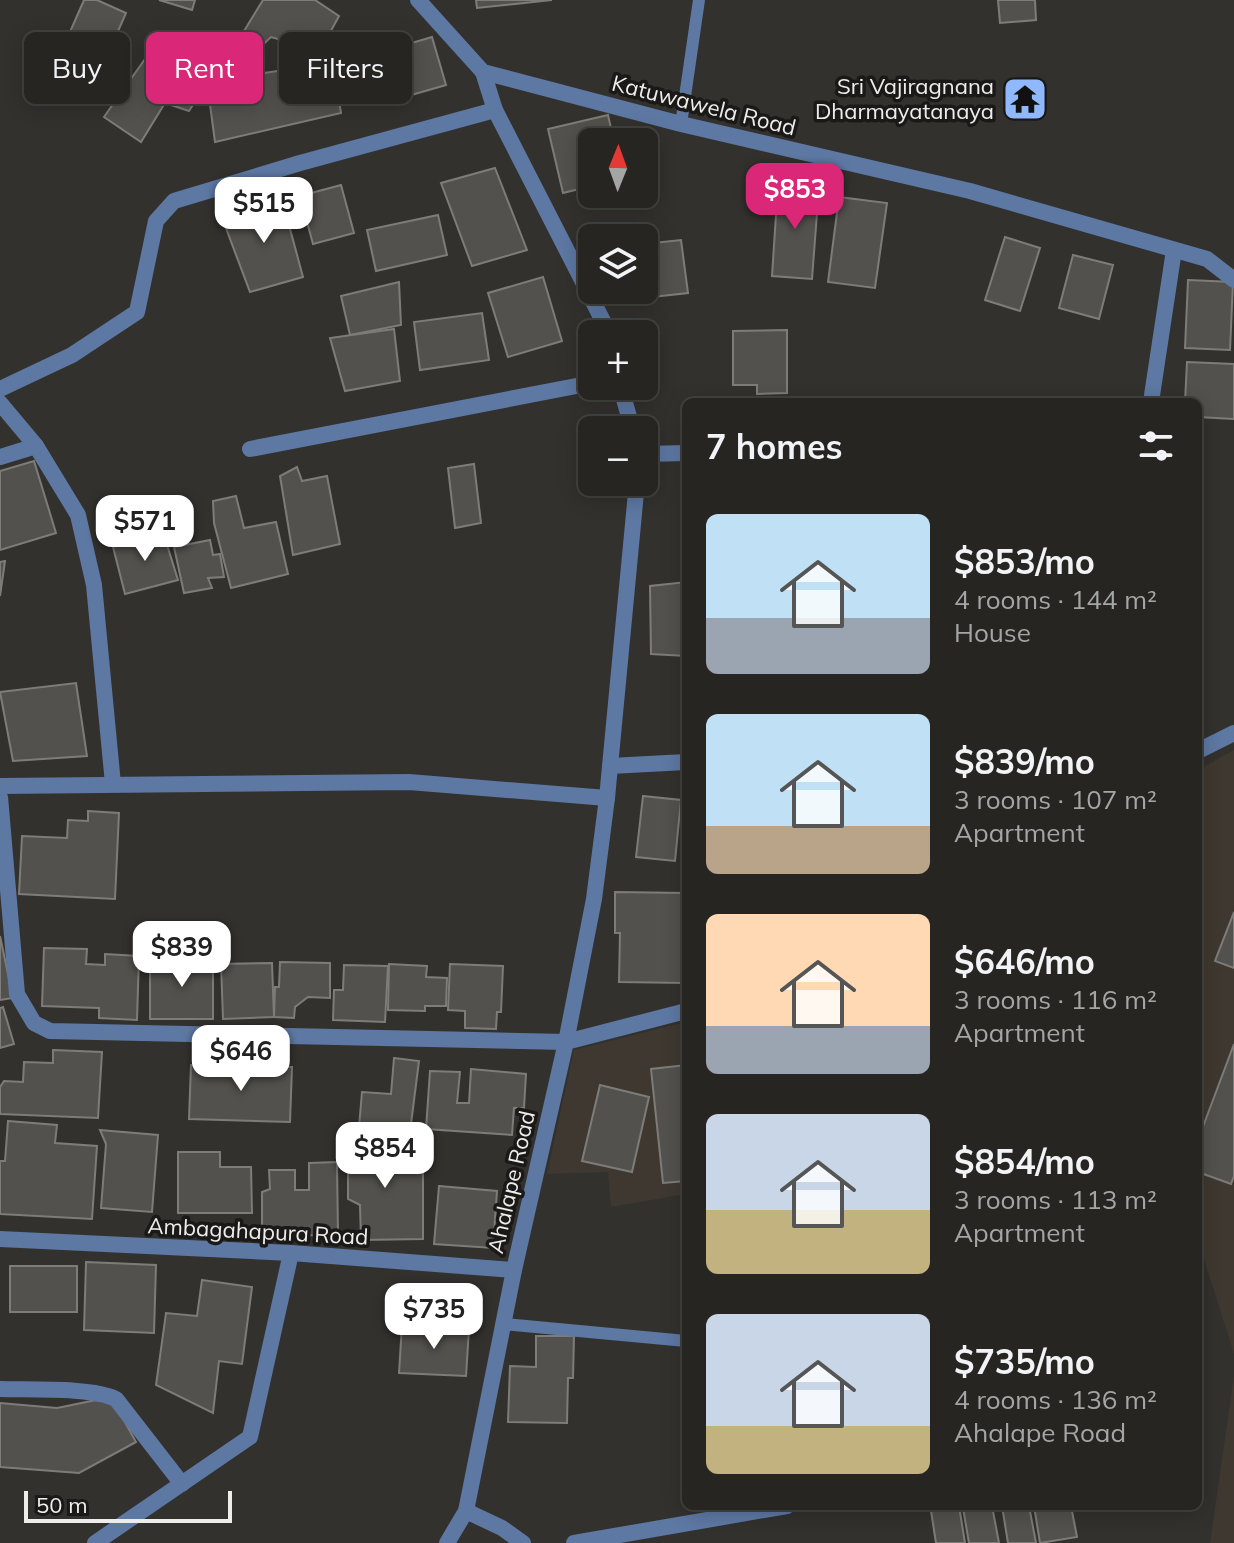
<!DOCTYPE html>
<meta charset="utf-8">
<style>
:root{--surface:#262522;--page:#2e2d2a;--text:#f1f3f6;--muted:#a4a5a5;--line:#424240;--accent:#db2777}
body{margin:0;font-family:Mulish,sans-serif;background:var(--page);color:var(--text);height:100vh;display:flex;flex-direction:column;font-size:30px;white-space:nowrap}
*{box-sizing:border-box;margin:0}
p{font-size:26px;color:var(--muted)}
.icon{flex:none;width:44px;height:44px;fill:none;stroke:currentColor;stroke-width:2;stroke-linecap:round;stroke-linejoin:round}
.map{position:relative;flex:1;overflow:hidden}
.panel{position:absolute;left:682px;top:398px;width:520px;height:1112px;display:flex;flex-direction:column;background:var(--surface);border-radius:12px;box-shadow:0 4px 20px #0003,0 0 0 2px var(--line)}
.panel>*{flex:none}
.banner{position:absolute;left:24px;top:32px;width:538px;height:72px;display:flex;gap:16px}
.needle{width:52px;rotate:1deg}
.fabs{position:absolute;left:578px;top:128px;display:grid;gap:16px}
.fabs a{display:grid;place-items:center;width:80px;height:80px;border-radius:12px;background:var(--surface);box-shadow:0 4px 20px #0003,0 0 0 2px var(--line);font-size:40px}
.scale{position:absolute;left:24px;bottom:20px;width:208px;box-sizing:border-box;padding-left:8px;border:4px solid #eeedeb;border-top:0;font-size:22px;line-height:28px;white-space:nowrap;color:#eeedeb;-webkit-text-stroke:6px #1a1918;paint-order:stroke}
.price{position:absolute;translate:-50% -68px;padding:0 18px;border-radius:16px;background:#fff;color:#222;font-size:26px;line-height:52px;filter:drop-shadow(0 2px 4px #0008)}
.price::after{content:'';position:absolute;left:50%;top:48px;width:24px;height:18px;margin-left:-12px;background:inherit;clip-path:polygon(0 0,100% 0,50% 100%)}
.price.current{background:var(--accent);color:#fff}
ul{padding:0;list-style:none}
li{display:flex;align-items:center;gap:24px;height:200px;padding:0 24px}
li span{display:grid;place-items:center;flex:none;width:224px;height:160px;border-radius:12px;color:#555}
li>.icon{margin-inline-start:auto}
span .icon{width:96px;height:96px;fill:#fffc;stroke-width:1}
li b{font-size:34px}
h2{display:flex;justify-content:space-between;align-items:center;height:96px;padding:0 24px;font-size:34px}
.tag{padding:0 28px;border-radius:12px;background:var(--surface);box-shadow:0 4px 20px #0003,0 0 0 2px var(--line);font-size:28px;line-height:72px}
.tag.current{background:var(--accent);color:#fff}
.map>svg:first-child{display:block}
.built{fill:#3e3830}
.building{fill:#53514d;stroke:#7e7c79;stroke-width:2}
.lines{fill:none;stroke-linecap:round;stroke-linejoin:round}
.service{stroke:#5d78a3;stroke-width:12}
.minor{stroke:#5d78a3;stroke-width:16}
.tertiary{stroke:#5d78a3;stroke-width:16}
.labels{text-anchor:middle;stroke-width:7;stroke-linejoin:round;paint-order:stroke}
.poi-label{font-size:22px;fill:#eeedeb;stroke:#1a1918;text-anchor:end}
.street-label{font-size:22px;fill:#eeedeb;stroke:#1a1918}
</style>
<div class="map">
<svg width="1234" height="1543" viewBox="0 0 1234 1543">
<rect width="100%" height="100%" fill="#33312e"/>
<g class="built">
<path d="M1234,750v604l-36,-114v-470z"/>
<path d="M686,1022v172l-75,13 -3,-35 -61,2 27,-124z"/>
<path d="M1234,1376v167h-24z"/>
</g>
<g class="building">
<path d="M84,0h13l29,13 -24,55 -40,-18z"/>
<path d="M159,0h36l-3,10z"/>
<path d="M263,0h52l24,16 -19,35 -49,-14 -15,14 -12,-20z"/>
<path d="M476,0h76l-75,8z"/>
<path d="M998,0h37l1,20 -36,3z"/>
<path d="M432,37l14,48 -52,15 -13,-48z"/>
<path d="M145,59l56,33 -12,19 -24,-8 -24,39 -37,-25z"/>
<path d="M277,71l11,13 47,-9 6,38 -126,29 -8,-60z"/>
<path d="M608,115l6,27h-22v44l-29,7 -15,-64z"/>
<path d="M495,168l32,82 -55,16 -31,-83z"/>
<path d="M778,184l41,3 -7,92 -40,-3z"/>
<path d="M341,185l13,48 -41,11 -13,-48z"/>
<path d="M839,197l48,6 -12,85 -47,-6z"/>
<path d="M282,199l21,78 -53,15 -29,-77z"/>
<path d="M438,215l9,40 -71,16 -9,-41z"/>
<path d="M1005,237l35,11 -20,63 -35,-11z"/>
<path d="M681,240l7,53 -63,7 -1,-10h20v-46z"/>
<path d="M1073,255l40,10 -14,54 -40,-11z"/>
<path d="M543,277l19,64 -54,16 -20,-64z"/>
<path d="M1188,280l45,2 -3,68 -45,-2z"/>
<path d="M399,282l2,43 -51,10 -9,-39z"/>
<path d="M482,313l7,47 -69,10 -6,-48z"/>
<path d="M394,329l6,52 -55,10 -15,-53z"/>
<path d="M787,330v63l-30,1v-9h-24v-54z"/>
<path d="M1187,362l47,2v55l-36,-2v-15h-13z"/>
<path d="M34,461l22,72 -56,17v-79z"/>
<path d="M474,464l7,59 -26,5 -7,-60z"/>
<path d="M297,467l5,14 25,-5 13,68 -47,11 -13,-79z"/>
<path d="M236,496l8,32 32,-6 12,52 -57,14 -17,-65 -1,-22z"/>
<path d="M163,532l15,48 -53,14 -12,-47z"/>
<path d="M210,540l3,15 7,-1 4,23 -16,1 4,10 -28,5 -10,-46z"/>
<path d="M5,561l-5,35v-34z"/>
<path d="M686,582v74l-35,-2 -1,-68z"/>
<path d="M76,683l11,73 -74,5 -13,-69z"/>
<path d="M643,796l38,4 -6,61 -39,-4z"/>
<path d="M88,811l31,2 -4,86 -96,-5 3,-58 45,2 1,-18 20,1z"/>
<path d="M615,892l71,1v90l-67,-1 1,-49h-5z"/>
<path d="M1234,912v56l-19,-7z"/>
<path d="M0,936l13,62 -13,2z"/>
<path d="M44,948l43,1 -1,15 19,1v-11l34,2 -2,64 -38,-2v-10l-57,-2z"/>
<rect x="150" y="959" width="63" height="60"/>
<path d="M280,962l50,1v35l-22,-1 -13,10 -1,11 -20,-1 1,-30h4z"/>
<path d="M272,963l2,54 -51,2 -2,-55z"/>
<path d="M389,964l38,2 -1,11 21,1 -1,28h-21v5l-37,-1z"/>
<path d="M450,964l53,2 -2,46h-4l-1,17 -31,-1v-17l-17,-1z"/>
<path d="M344,965l44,1 -3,56 -52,-2 1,-30h9z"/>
<path d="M3,1007l11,37 -14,4v-40z"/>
<path d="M1234,1044v132l-3,8 -33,-12v-32z"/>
<path d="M53,1050l49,2 -4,66 -98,-4v-27l4,-6 19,1 1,-20 29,1z"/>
<path d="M394,1058l25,3 -9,71 -51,-5 3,-35 29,2z"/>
<path d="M191,1065l101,2 -2,55 -101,-3z"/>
<path d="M686,1065v116l-23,2 -12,-114z"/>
<path d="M471,1069l55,5 -2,34h-10l-2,27 -86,-6 4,-58 30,1 -3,31h12z"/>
<path d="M600,1085l49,12 -17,75 -50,-11z"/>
<path d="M8,1121l49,4 -2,18 42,3 -5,73 -92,-5v-53h5z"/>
<path d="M100,1130l58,5 -6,77 -51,-4 5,-64z"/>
<path d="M404,1139v32h19v68l-62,1 -1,-35 -12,-6v-59z"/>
<path d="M178,1152h42v15h31l1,46h-74z"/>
<path d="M337,1162l1,73 -76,1v-44l8,-3 -1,-19h26v20h14v-27z"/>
<path d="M439,1186l58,5 -4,57 -59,-4z"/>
<path d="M86,1262l70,3 -2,68 -70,-3z"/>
<rect x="10" y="1266" width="67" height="46"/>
<path d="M202,1280l50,7 -10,77 -23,-3 -6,52 -57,-28 10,-72 31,3z"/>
<path d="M409,1284l64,5 -3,34 -63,-5z"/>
<path d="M402,1325l67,4 -3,47 -67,-3z"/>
<path d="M536,1336h38l-1,42h-5l-1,45 -59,-1 2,-56 26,1z"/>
<path d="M111,1397l25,45 -57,31 -79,-6v-64l57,5z"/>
<path d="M959,1506l6,37h-29l-5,-32z"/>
<path d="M977,1506h15l7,37h-30l-6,-35z"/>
<path d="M1002,1506h27l7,37h-28z"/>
<path d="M1034,1506h37l6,31 -37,6z"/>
</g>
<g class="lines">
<g class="service">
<path d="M681,124l18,-124"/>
<path d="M504,1324l182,17"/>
</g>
<g class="minor">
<path d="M418,0l65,72 198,52 289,67 237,68 27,21"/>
<path d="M483,72l12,38 109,213 3,11"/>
<path d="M620,386l13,44"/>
<path d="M0,389l72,-34 65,-43 19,-91 18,-20 126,-38 195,-53"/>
<path d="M1151,402l23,-152"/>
<path d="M0,403l36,43 42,69 16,70 19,199"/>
<path d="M250,449l342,-66"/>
<path d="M644,454l42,-1"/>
<path d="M0,457l36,-11"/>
<path d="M610,766l76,-4"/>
<path d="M0,786l409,-4 198,16"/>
<path d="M0,797l17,197 17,29 16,8 516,11 28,-143 13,-101 30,-316"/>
<path d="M0,1239l291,14 223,17"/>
<path d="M0,1389c28,1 93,-2 116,10l66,85"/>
<path d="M466,1511l36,17 21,15"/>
<path d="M95,1543l155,-106 41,-184"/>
<path d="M574,1543l213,-37"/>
</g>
<g class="tertiary">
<path d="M1198,751l36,-18"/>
<path d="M447,1543l19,-32 48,-241 52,-228 120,-31"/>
</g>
</g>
<defs>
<g id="temple-square" transform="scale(2.3)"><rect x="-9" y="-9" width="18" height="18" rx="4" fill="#8fb8fd" stroke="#1a1918"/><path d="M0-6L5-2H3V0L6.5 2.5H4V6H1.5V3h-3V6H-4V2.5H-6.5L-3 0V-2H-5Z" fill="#111"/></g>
</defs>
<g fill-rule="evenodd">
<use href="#temple-square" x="1025" y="99"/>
</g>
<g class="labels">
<g class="poi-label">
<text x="994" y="94">Sri Vajiragnana<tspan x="994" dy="25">Dharmayatanaya</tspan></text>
</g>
<g class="street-label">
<text transform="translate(704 105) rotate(14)" y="8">Katuwawela Road</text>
<text transform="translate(511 1182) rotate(-77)" y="8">Ahalape Road</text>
<text transform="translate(258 1231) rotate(3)" y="8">Ambagahapura Road</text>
</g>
</g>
</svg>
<div class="fabs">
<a><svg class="needle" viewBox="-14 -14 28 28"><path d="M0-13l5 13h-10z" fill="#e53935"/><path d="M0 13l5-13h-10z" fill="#a4a5a5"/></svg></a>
<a><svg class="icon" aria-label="layers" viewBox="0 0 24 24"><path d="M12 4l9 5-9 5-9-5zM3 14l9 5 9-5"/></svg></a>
<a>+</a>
<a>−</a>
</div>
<div class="scale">50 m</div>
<b class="price current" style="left:795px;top:231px">$853</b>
<b class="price" style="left:264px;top:245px">$515</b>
<b class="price" style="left:145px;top:563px">$571</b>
<b class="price" style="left:182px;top:989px">$839</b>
<b class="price" style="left:241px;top:1093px">$646</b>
<b class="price" style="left:385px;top:1190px">$854</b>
<b class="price" style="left:434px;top:1351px">$735</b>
<div class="banner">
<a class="tag">Buy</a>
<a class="tag current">Rent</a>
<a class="tag">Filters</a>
</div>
<section class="panel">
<h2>7 homes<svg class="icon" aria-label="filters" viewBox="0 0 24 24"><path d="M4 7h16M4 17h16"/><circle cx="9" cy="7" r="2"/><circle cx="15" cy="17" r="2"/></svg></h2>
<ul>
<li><span style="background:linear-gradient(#bfe0f5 65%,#9aa5b1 0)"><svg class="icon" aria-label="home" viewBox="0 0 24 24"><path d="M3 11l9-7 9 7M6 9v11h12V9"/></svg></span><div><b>$853/mo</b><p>4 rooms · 144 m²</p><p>House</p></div></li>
<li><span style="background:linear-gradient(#bfe0f5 70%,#b9a48a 0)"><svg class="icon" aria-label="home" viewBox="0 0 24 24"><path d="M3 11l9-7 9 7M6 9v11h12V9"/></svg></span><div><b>$839/mo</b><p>3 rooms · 107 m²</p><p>Apartment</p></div></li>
<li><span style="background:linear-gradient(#ffd9b3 70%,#9aa5b1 0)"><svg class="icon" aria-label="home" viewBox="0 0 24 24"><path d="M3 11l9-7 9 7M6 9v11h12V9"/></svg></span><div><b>$646/mo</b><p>3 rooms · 116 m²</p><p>Apartment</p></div></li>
<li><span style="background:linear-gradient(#c9d6e8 60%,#c2b280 0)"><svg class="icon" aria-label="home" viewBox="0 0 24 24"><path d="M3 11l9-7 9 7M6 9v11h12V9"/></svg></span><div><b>$854/mo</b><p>3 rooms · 113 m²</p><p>Apartment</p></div></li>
<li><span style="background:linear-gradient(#c9d6e8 70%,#c2b280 0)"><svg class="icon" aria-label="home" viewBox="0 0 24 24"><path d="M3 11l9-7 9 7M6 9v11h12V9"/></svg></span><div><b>$735/mo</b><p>4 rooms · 136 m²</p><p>Ahalape Road</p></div></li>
</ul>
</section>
</div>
